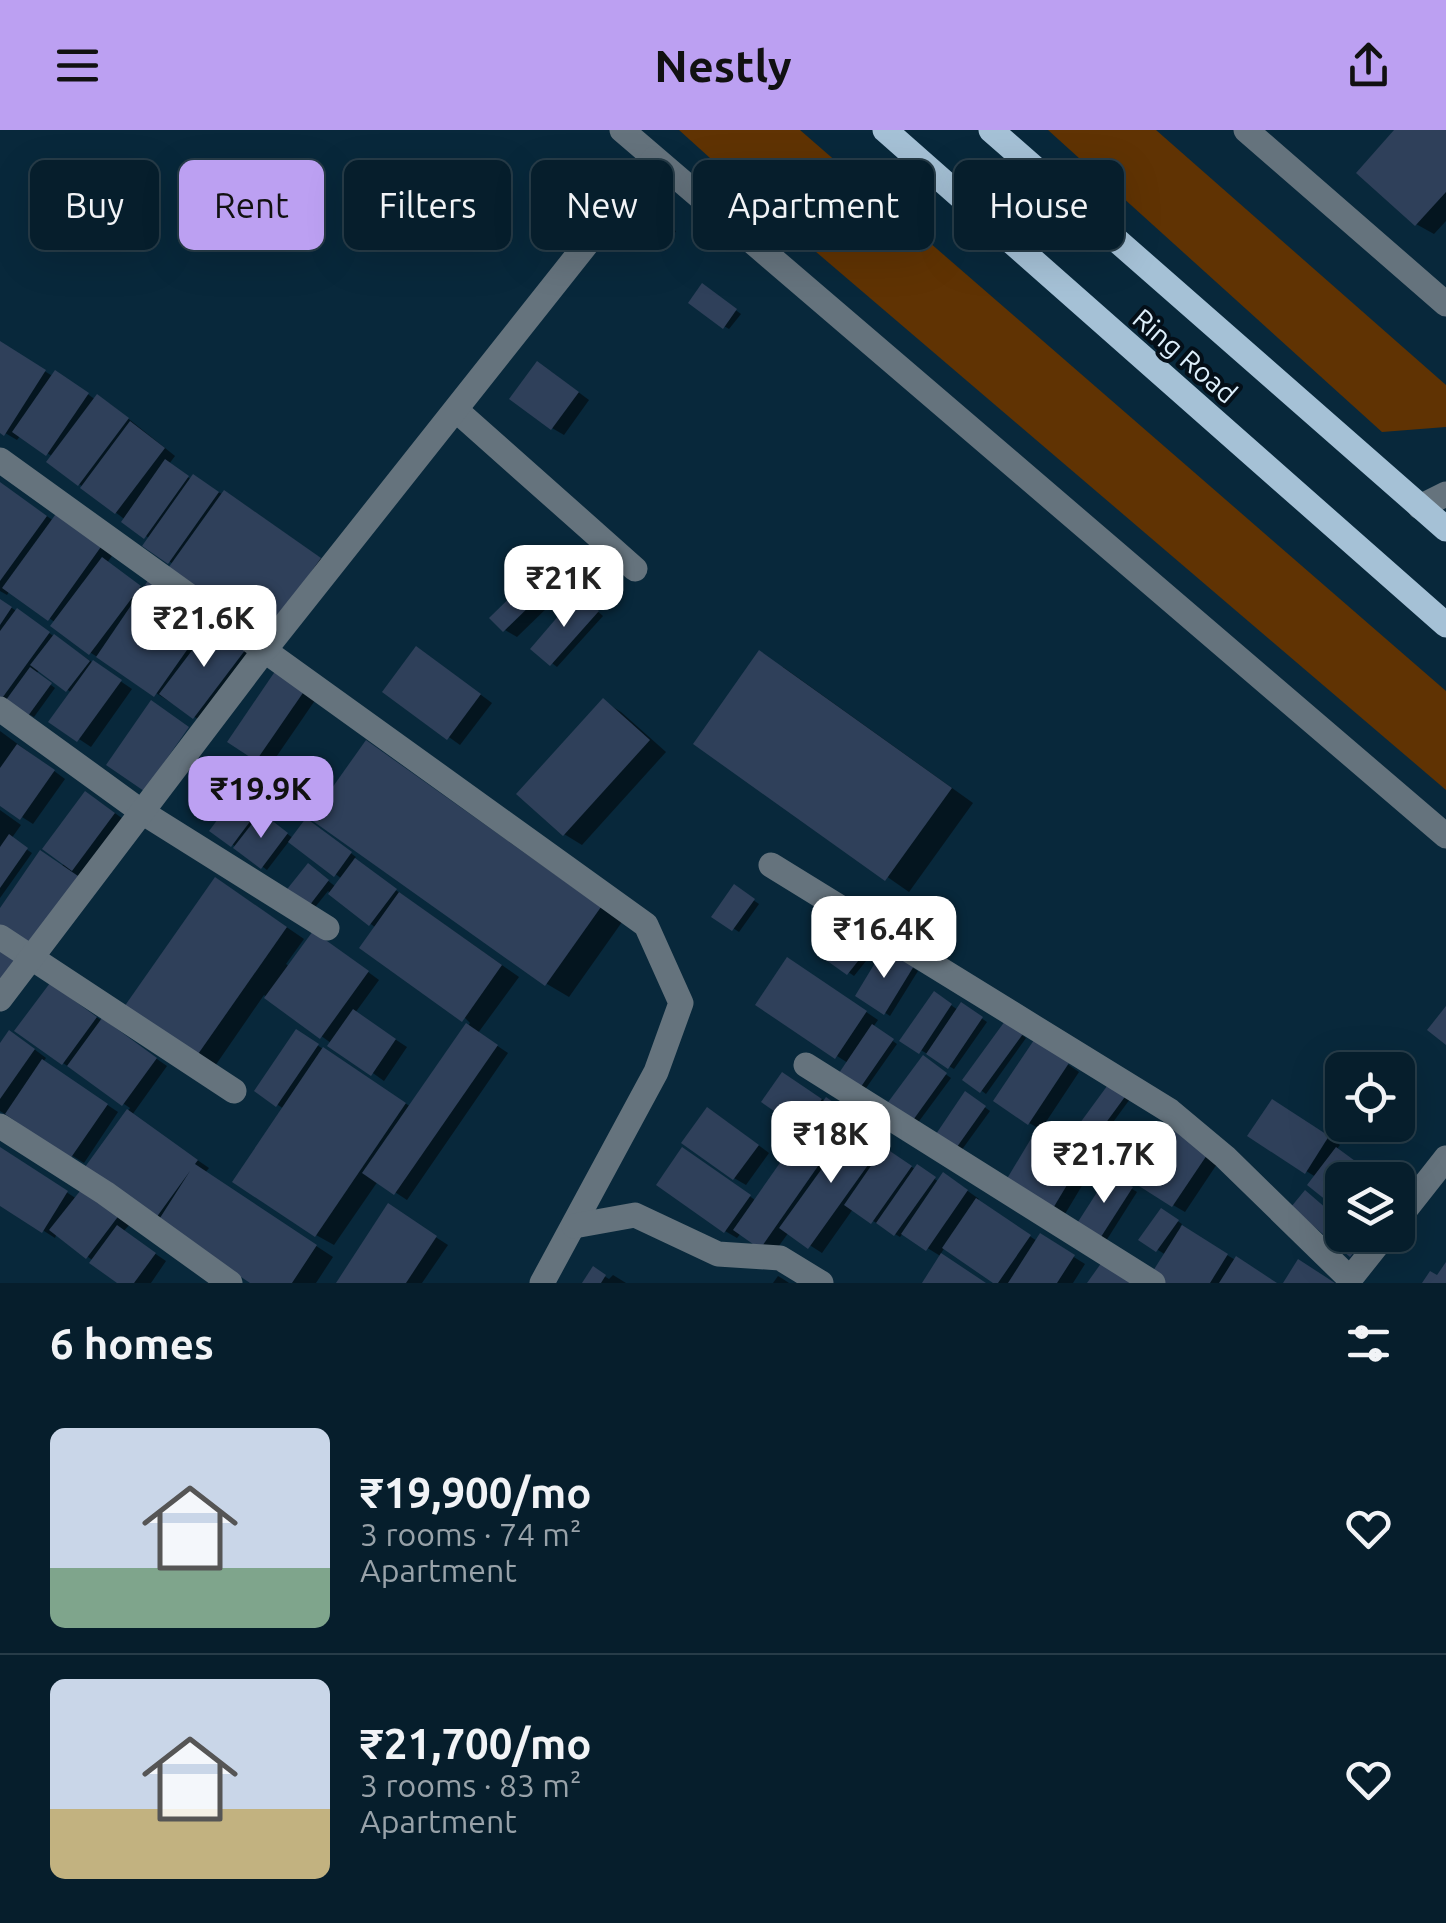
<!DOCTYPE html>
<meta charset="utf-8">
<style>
:root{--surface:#061e2c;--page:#142b38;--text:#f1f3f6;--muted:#98a2a9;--line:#273c48;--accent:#bca0f2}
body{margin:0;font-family:Ubuntu,sans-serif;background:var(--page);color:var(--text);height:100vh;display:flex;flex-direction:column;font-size:38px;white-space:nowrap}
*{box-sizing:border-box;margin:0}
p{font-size:32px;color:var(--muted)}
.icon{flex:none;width:55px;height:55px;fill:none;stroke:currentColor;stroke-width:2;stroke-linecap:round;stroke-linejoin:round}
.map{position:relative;height:1153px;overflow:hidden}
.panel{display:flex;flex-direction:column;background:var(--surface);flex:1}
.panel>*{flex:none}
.top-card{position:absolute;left:30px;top:30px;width:1388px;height:90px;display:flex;gap:20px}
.controls{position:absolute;left:1325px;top:922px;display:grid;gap:20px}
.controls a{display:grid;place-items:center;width:90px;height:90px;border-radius:15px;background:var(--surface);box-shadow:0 10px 40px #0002,0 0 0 2px var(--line);font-size:50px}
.price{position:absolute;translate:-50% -85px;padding:0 22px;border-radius:20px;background:#fff;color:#222;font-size:32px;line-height:65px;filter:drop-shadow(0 2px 5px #0008)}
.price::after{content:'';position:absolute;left:50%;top:60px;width:30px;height:22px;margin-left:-15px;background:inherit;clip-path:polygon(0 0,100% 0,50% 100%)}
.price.selected{background:var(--accent);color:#111}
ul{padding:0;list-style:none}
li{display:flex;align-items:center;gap:30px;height:250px;padding:0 50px}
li+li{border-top:2px solid var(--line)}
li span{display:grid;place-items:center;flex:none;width:280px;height:200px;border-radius:15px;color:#555}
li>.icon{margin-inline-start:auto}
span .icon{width:120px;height:120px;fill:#fffc;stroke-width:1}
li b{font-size:42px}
h2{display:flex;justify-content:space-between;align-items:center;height:120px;padding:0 50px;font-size:42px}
.tag{padding:0 35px;border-radius:15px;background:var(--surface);box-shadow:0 10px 40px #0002,0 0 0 2px var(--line);font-size:35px;line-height:90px}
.tag.selected{background:var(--accent);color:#111}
header{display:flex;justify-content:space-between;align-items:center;height:130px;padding:0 50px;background:var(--accent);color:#111;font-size:45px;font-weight:700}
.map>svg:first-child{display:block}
.green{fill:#603303}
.shadow{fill:#0007}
.building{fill:#2f405a}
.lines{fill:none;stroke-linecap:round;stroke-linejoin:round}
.minor{stroke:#65737d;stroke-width:25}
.major{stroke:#a5c1d6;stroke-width:25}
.labels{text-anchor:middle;stroke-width:8;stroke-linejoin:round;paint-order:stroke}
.street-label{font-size:28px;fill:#ddeffb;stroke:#040f18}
</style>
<header><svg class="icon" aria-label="menu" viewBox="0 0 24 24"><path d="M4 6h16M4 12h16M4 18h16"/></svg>Nestly<svg class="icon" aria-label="share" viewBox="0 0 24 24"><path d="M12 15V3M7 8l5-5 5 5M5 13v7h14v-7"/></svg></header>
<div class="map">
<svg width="1446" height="1153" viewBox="0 0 1446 1153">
<rect width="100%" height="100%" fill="#08283b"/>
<g class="green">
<path d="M679,0h121l646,561v99l-665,-568z"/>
<path d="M1048,0h108l290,255v42l-64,5z"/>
</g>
<g class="shadow">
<path d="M1397,0h49v91l-12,13 -18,-10z"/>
<path d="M645,84l31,17 -11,20 -32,-17z"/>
<path d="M708,160l33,24 -12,15 -5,-3z"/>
<path d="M0,213l54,34 14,3 28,20 14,4 65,52 -6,8 23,16 50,23 95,67 -164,-6 -27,-19 4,-6 -71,-55 -26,-27 -32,-22 -4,5 -17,-10z"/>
<path d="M550,241l39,29 -25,35 -12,-7z"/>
<path d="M0,354l54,37 60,32 -7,10 38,27 5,-7 109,70 -53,71 -115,-71 -37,-28 2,-2 -46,-33 -3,5 -7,-4z"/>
<path d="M563,420l24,19 -70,68 -12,-7z"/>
<path d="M584,469l19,17 -46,51 -23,-18z"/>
<path d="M0,470l132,89 -41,58 -39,-26 20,-28 -32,-24 -4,5 19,14 -21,29 -34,-20z"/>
<path d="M428,526l64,47 -32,42 -75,-54z"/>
<path d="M783,537l190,136 -64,89 -213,-148z"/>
<path d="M291,547l27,19 -48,70 -39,-25z"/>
<path d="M603,571l18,11 45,40 -84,93 -18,-11z"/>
<path d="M0,601l65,48 -32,45 -33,-21z"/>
<path d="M389,627l233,165 -53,75 -22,-13z"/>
<path d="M271,644l20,14 -23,31 26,20 18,-15 44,33 -3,3 166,117 -41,56 30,20 -101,147 -29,-19 -44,64 -18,-10 -32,-126 -27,-18 51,-52 103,68 59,-84 -94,-95 -48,-37 -16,20 -5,-3 6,-39 23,18 6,-8 -52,-39 -23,30 -54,-40z"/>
<path d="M98,671l28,20 -45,60 -81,41v-9l62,-47z"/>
<path d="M0,680l21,15 -10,14 21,14 -32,45z"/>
<path d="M734,757l25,17 -20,28 -24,-16z"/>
<path d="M234,761l70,48 -18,25 4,3 36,-26 53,39 -24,33 52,34 -23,34 -120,-86 -49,71 -18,-11z"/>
<path d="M851,812l19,14 -16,20 -24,-17z"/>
<path d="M885,821l33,20 -28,45 -32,-21z"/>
<path d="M800,837l78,53 -5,7 24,17 -33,47 -16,-28 -11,-7z"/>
<path d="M62,863l105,73 -35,49 77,53 -4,5 128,84 -17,26h-61l-94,-62 -73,-55 42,-58 -67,-45z"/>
<path d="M935,864l23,16 4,-5 25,17 -33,47 -51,-29z"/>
<path d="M1006,894l20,14 -40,56 -20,-15z"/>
<path d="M22,910l24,18 -3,4 75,50 -34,51 -84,-52v-63z"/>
<path d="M1047,920l32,22 -39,59 55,33 -30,50 -56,-33 31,-52 -11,-6z"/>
<path d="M928,932l23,16 -34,46 -5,-3z"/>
<path d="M783,945l81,50 -4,5 56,40 2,-2 21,14h16l24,17 -2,2 60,40 3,-5 45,28 -12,19h-75l-53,-36 -5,8 44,28h-59l17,-26 -39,-24 -3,4 -47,-28 -31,44 -33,-21 -16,22 -32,-21 -4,5 -12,-7 -66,-47 36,-27 60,43 51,-70 -41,-29z"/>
<path d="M1111,955l19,14 -38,52 -19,-13z"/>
<path d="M966,964l24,17 -32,44 -23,-16z"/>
<path d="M1284,979l56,36 -4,5 44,30h-38v30l-31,-26 5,-7 -10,-6z"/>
<path d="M720,987l49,36 -23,32 -12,-7z"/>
<path d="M1176,1003l43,28 -34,51 -12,-7z"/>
<path d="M0,1019l77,50 54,24 -8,9 43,29 -15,22h-29l-65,-50 -2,5 -55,-35z"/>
<path d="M1111,1046l26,16 -31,49 -26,-17z"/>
<path d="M389,1077l59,38 -26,38h-83z"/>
<path d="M1162,1081l20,13 -2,3 94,56h-115l7,-28 -24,-15z"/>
<path d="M594,1140l15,9 4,-4 13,8h-41z"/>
<path d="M778,1146l5,3 6,4h-16z"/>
</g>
<g class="building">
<path d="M1394,0h52v62l-31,34 -59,-53z"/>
<path d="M644,81l29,15 -14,25 -29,-16z"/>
<path d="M702,153l35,26 -14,20 -35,-26z"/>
<path d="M0,211l46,29 -42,66 -4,-3z"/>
<path d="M537,231l42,31 -28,38 -42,-31z"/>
<path d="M55,240l34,23 -43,63 -34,-24z"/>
<path d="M97,264l32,24 -51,68 -32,-24z"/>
<path d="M130,291l35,27 -50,66 -35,-26z"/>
<path d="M165,329l24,17 -45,63 -23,-17z"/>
<path d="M193,344l26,18 -51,72 -26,-18z"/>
<path d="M0,352l47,34 -47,65z"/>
<path d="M224,360l97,68 -58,81 -97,-68z"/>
<path d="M58,381l45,33 -55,77 -46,-33z"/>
<path d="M562,417l14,14 -73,71 -14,-14z"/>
<path d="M102,427l39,29 -52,69 -39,-29z"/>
<path d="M149,449l59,41 -54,77 -58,-40z"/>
<path d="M578,463l21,18 -49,55 -20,-17z"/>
<path d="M0,469l12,8 -12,18z"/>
<path d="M17,478l33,24 -50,69v-70z"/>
<path d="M215,490l34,25 -56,74 -34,-25z"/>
<path d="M54,504l36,27 -24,31 -36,-27z"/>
<path d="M416,516l65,48 -34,46 -65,-48z"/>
<path d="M759,520l193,138 -67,93 -192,-137z"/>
<path d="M93,530l29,20 -45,62 -29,-20z"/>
<path d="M30,537l22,16 -24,33 -22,-16z"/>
<path d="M278,537l29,20 -51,74 -29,-19z"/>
<path d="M603,568l47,42 -87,96 -47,-42z"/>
<path d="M151,570l38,27 -45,64 -38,-26z"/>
<path d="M366,610l235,167 -56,79 -235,-167z"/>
<path d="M17,614l38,26 -35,50 -20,-14v-38z"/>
<path d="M259,634l22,16 -50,67 -22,-16z"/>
<path d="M85,661l30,22 -43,58 -30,-22z"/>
<path d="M261,682l27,21 -27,36 -28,-21z"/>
<path d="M306,688l46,34 -18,25 -46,-35z"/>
<path d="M9,704l19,14 -28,40v-41z"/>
<path d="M40,720l38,26 -49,70 -29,-21v-17z"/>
<path d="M355,728l42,31 -28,37 -41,-32z"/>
<path d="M308,733l21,17 -23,30 -22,-17z"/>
<path d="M215,747l72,50 -91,130 -72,-50z"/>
<path d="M734,754l21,15 -23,32 -21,-14z"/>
<path d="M399,762l103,73 -40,57 -103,-74z"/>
<path d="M313,801l56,40 -49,68 -56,-41z"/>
<path d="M846,806l20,15 -19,24 -21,-15z"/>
<path d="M0,818l17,13 -17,24z"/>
<path d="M884,818l30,18 -30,49 -29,-19z"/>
<path d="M787,827l80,54 -32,48 -80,-54z"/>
<path d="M50,853l47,34 -35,48 -48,-34z"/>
<path d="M934,861l18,13 -33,50 -20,-13z"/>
<path d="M961,872l22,15 -35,52 -22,-15z"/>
<path d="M1446,876v39l-19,-15z"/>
<path d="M353,879l43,30 -25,37 -44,-30z"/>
<path d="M102,888l55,40 -35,48 -55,-40z"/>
<path d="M1005,891l18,13 -43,59 -18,-13z"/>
<path d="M466,893l32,22 -104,150 -32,-22z"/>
<path d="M872,894l22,15 -36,52 -21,-15z"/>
<path d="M296,899l23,15 -43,63 -22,-16z"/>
<path d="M9,900l26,19 -35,50v-56z"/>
<path d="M1034,910l35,23 -41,62 -35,-24z"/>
<path d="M323,917l83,56 -91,134 -83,-55z"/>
<path d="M923,925l24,18 -36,50 -25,-18z"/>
<path d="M42,929l66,45 -38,55 -65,-45z"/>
<path d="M782,942l40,27 -22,30 -39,-27z"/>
<path d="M1110,952l17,12 -41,56 -17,-12z"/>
<path d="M965,961l21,15 -34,48 -20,-14z"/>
<path d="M826,967l27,19 -93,133 -27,-19z"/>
<path d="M1272,969l57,37 -24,38 -58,-38z"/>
<path d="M707,977l52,38 -26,35 -52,-37z"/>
<path d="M127,979l71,51 -3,4 122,81 -25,38h-42l-92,-62 32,-50 -34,47 -71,-51z"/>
<path d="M854,994l29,20 -75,105 -29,-21z"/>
<path d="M1038,997l47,28 -33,55 -47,-28z"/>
<path d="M1175,1000l34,22 -37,55 -33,-21z"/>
<path d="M0,1017l68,44 -26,42 -42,-27z"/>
<path d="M682,1017l69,48 -27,38 -68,-48z"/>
<path d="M884,1017l28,19 -41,58 -27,-19z"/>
<path d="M1336,1017l45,33h-39v33l-35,-28z"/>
<path d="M917,1034l19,13 -42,59 -18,-13z"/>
<path d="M943,1042l25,18 -42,61 -25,-17z"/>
<path d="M1110,1042l23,15 -34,53 -23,-15z"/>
<path d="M84,1056l36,28 -34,45 -37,-29z"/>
<path d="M1305,1060l37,32v13h16l6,5 -14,17 -59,-50z"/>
<path d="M976,1068l55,37 -33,48h-5l-51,-35z"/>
<path d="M388,1073l49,33 -31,47h-70z"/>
<path d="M1161,1078l18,12 -23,32 -18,-12z"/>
<path d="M117,1095l39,28 -22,30h-17l-28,-20z"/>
<path d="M1182,1095l46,29 -18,29h-56l-6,-4z"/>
<path d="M1040,1103l35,22 -18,28h-49z"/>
<path d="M941,1123l45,30h-64z"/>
<path d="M1236,1126l41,27h-58z"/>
<path d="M1298,1129l37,24h-52z"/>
<path d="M1102,1132l30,21h-45z"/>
<path d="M1446,1132v21h-24l8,-12 7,4z"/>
<path d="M593,1136l13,9 -5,8h-19z"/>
</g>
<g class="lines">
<g class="minor">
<path d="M622,0l824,706"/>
<path d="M1246,0l200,174"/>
<path d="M456,280l179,159"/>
<path d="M0,330l646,465 35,78 -25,69 -114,211"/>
<path d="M1420,377l26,-13"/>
<path d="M0,579l142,103 185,116"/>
<path d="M771,735l399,246 55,46 125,122 35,-44"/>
<path d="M0,807l234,154"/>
<path d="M0,869l264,-348 390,-492"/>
<path d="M806,935l347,218"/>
<path d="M0,996l105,67 125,90"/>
<path d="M1398,1089l48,-61"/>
<path d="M574,1096l61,-11 83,39 62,4 41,25"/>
</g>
<g class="major">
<path d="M885,0l561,495"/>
<path d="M991,0l455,399"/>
</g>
</g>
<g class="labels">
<g class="street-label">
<text transform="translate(1185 226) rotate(41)" y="10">Ring Road</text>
</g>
</g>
</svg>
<div class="controls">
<a><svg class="icon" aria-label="locate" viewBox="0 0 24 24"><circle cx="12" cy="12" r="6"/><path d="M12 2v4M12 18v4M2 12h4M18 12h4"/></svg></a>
<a><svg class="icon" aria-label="layers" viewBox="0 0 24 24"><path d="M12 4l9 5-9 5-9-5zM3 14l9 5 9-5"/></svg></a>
</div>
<b class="price" style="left:564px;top:500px">₹21K</b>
<b class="price" style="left:204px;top:540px">₹21.6K</b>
<b class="price selected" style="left:261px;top:711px">₹19.9K</b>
<b class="price" style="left:884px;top:851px">₹16.4K</b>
<b class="price" style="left:831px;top:1056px">₹18K</b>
<b class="price" style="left:1104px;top:1076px">₹21.7K</b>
<div class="top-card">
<a class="tag">Buy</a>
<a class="tag selected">Rent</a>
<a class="tag">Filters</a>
<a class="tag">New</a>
<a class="tag">Apartment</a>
<a class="tag">House</a>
</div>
</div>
<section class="panel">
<h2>6 homes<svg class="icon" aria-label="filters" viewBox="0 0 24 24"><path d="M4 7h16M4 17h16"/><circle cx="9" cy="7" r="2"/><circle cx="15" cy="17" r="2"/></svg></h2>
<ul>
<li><span style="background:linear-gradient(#c9d6e8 70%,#7fa58c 0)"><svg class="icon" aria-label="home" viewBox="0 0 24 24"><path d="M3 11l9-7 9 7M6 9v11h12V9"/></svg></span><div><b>₹19,900/mo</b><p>3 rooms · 74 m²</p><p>Apartment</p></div><svg class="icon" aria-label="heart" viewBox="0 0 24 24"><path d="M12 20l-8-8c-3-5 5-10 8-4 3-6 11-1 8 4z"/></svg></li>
<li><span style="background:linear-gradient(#c9d6e8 65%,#c2b280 0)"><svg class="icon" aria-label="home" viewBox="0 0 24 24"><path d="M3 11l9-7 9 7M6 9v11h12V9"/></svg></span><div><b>₹21,700/mo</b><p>3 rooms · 83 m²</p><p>Apartment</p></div><svg class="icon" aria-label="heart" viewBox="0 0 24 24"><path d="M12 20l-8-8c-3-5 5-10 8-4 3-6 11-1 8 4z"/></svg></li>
</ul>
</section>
